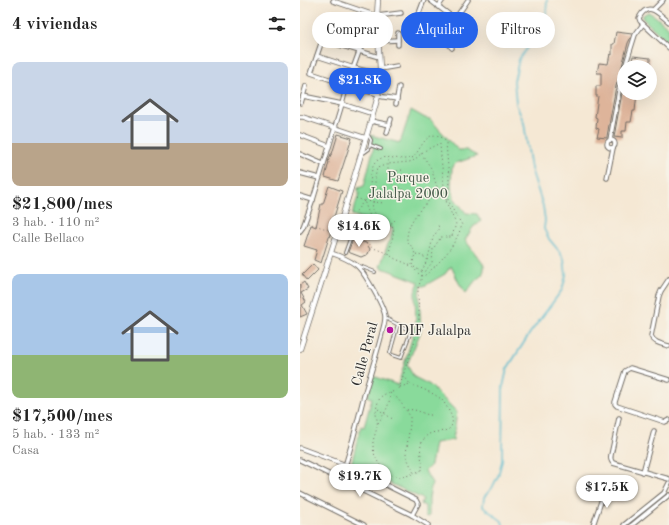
<!DOCTYPE html>
<html lang="es">
<meta charset="utf-8">
<style>
:root{--surface:#fff;--page:#f6f6f6;--text:#222;--muted:#767676;--accent:#2563eb}
body{margin:0;font-family:"Old Standard TT",serif;background:var(--page);color:var(--text);height:100vh;display:flex;flex-direction:column;font-size:15px;white-space:nowrap}
*{box-sizing:border-box;margin:0}
p{font-size:13px;color:var(--muted)}
.icon{flex:none;width:22px;height:22px;fill:none;stroke:currentColor;stroke-width:2;stroke-linecap:round;stroke-linejoin:round}
.map{position:relative;flex:1;overflow:hidden}
.drawer{display:flex;flex-direction:column;background:var(--surface);width:300px}
.drawer>*{flex:none}
.hud{position:absolute;left:12px;top:12px;width:297px;height:36px;display:flex;gap:8px}
.fabs{position:absolute;left:317px;top:60px;display:grid;gap:8px}
.fabs a{display:grid;place-items:center;width:40px;height:40px;border-radius:50%;background:var(--surface);box-shadow:0 4px 16px #0002;font-size:20px}
.price{position:absolute;translate:-50% -34px;padding:0 9px;border-radius:14px;background:#fff;color:#222;font-size:13px;line-height:26px;filter:drop-shadow(0 1px 2px #0008)}
.price::after{content:'';position:absolute;left:50%;top:24px;width:12px;height:9px;margin-left:-6px;background:inherit;clip-path:polygon(0 0,100% 0,50% 100%)}
.price.current{background:var(--accent);color:#fff}
ul{padding:0;list-style:none}
li{display:grid;align-content:center;gap:8px;height:212px;padding:0 12px}
li span{display:grid;place-items:center;height:124px;border-radius:8px;color:#555}
li>.icon{margin-inline-start:auto}
span .icon{width:72px;height:72px;fill:#fffc;stroke-width:1}
li b{font-size:17px}
h2{display:flex;justify-content:space-between;align-items:center;height:48px;padding:0 12px;font-size:17px}
.chip{padding:0 14px;border-radius:18px;background:var(--surface);box-shadow:0 4px 16px #0002;font-size:14px;line-height:36px}
.chip.current{background:var(--accent);color:#fff}
main{display:flex;flex:1;min-height:0}
.map>svg:first-child{display:block}
.green{fill:#89da9b;stroke:#5a8263}
.lines{fill:none;stroke-linecap:round;stroke-linejoin:round}
.stream{stroke:#50b9ce;stroke-width:1.5}
.building{fill:#deb49a}
.service-casing{stroke:#726d66;stroke-width:4}
.minor-casing{stroke:#726d66;stroke-width:5.5}
.tertiary-casing{stroke:#726d66;stroke-width:6}
.path{stroke:#726d66;stroke-width:1;stroke-dasharray:1 3;stroke-linecap:butt}
.service{stroke:#fff;stroke-width:2}
.minor{stroke:#fff;stroke-width:3.5}
.tertiary{stroke:#fff;stroke-width:4.5}
.poi-dot{fill:#b5179e;stroke:#f7f3e8;stroke-width:1.5}
.labels{text-anchor:middle;stroke-width:3;stroke-linejoin:round;paint-order:stroke}
.park-label{font-size:14px;fill:#425747;stroke:#f7f3e8}
.poi-label{font-size:14px;fill:#2b2b2b;stroke:#f7f3e8;text-anchor:start}
.street-label{font-size:14px;fill:#2b2b2b;stroke:#f7f3e8}
</style>
<main>
<section class="drawer">
<h2>4 viviendas<svg class="icon" aria-label="filters" viewBox="0 0 24 24"><path d="M4 7h16M4 17h16"/><circle cx="9" cy="7" r="2"/><circle cx="15" cy="17" r="2"/></svg></h2>
<ul>
<li><span style="background:linear-gradient(#c9d6e8 65%,#b9a48a 0)"><svg class="icon" aria-label="home" viewBox="0 0 24 24"><path d="M3 11l9-7 9 7M6 9v11h12V9"/></svg></span><div><b>$21,800/mes</b><p>3 hab. · 110 m²</p><p>Calle Bellaco</p></div></li>
<li><span style="background:linear-gradient(#a9c7e8 65%,#8fb573 0)"><svg class="icon" aria-label="home" viewBox="0 0 24 24"><path d="M3 11l9-7 9 7M6 9v11h12V9"/></svg></span><div><b>$17,500/mes</b><p>5 hab. · 133 m²</p><p>Casa</p></div></li>
</ul>
</section>
<div class="map">
<svg width="369" height="525" viewBox="0 0 369 525">
<rect width="100%" height="100%" fill="#f7f3e8"/>
<filter id="ink" filterUnits="userSpaceOnUse"><feTurbulence type="fractalNoise" baseFrequency=".025" numOctaves="2"/><feDisplacementMap in="SourceGraphic" scale="8" xChannelSelector="R" yChannelSelector="G"/><feConvolveMatrix kernelMatrix="1 2 1 2 8 2 1 2 1" color-interpolation-filters="sRGB"/></filter>
<filter id="wash" filterUnits="userSpaceOnUse"><feTurbulence type="fractalNoise" baseFrequency=".012" numOctaves="4" result="noise"/><feDisplacementMap in="SourceGraphic" scale="16" xChannelSelector="R" yChannelSelector="G"/><feGaussianBlur stdDeviation="0.9" result="paint"/><feColorMatrix in="noise" values="0 0 0 0 0 0 0 0 0 0 0 0 0 0 0 0 0 1.4 0 .05"/><feComposite in="paint" operator="in"/></filter>
<g filter="url(#wash)">
<rect width="100%" height="100%" fill="#f5e8d4"/>
<g class="green">
<path d="M348,12l7,4 14,12v15l-26,-24v-4z"/>
<path d="M111,110l14,8 5,1 28,31h8l11,6 -21,7 -4,4 -1,20 3,11 12,15 11,1 4,7 -8,6 -8,13 19,25v5l-2,5 -7,6 -9,12 -7,-10 -8,-17 -6,8 -21,12h-3l-2,6 2,39 -14,34 7,12 16,8 27,27 -4,28 -18,3 -4,22 -6,6 7,12 -3,14v20l-4,-1v-10l-4,-2 2,-5 -72,-34 10,-39 3,1 8,-29 -4,-1 5,-21 25,9 18,-60 -1,-33 4,-10 -39,-15 9,-26 1,1 3,-14 -41,-13 7,-21 -1,-4v-2l6,-2 10,-40 -3,-2 2,-4 -3,-5 30,8z"/>
</g>
<g class="lines">
<path class="stream" d="M203,525l-1,-4 -19,-14 1,-10 8,-9 6,-12 4,-15 1,-74 4,-18 23,-36 32,-43 4,-15 -2,-16 -5,-8 -10,-12 -5,-10 1,-9 -2,-14 -12,-37 -7,-46 -8,-19 -2,-23 5,-22 22,-30 5,-13 1,-16"/>
</g>
<g id="blocks">
<g class="building">
<path d="M316,32l16,2v1l-4,8 -7,27 -5,16 -9,50v2l-10,-1 2,-8 -3,-1 1,-10 -2,-1 3,-21h-2v-10h5v-13h-4l2,-10 9,1 2,-10 2,1v-11h2z"/>
<path d="M333,56l17,2v9l-19,-1z"/>
<path d="M322,93h15l-2,18h-2l-2,11h-4l-1,9h-4v7l-8,-1z"/>
<path d="M38,134l14,4 -14,43 -13,-4 4,-15h-1l3,-8h1z"/>
<path d="M29,186l13,5 -8,26 -1,-1 -4,15h2l-10,32 -7,-3 3,-10 -13,-4 7,-21 5,2 5,-23h2z"/>
<path d="M53,239l13,4 4,6 -2,5 -7,3 -13,-5z"/>
<path d="M13,264l5,6 -11,11 -5,-6z"/>
<path d="M4,282l4,7 -7,4 5,9 -4,3 5,9 -7,3v-32z"/>
</g>
</g>
</g>
<g filter="url(#ink)">
<use href="#blocks" fill-opacity="0" stroke="#726d66" stroke-width="1"/>
<g class="lines">
<g class="service-casing">
<g id="service">
<path d="M70,145l11,4"/>
<path d="M62,154l7,-5 2,-9 -3,-5"/>
<path d="M42,221l28,9 -2,8 -16,-6"/>
<path d="M45,253l10,-28"/>
<path d="M57,265l18,7"/>
<path d="M85,318l26,13 -10,27 -9,-3 -2,-2 8,-29"/>
</g>
</g>
<g class="minor-casing">
<g id="minor">
<path d="M34,0l-1,1 44,15 24,-3"/>
<path d="M124,0l-6,16 6,6 14,10 14,16"/>
<path d="M130,0l34,26"/>
<path d="M138,7l5,-7"/>
<path d="M354,9l9,-9"/>
<path d="M155,19l13,-19"/>
<path d="M369,22c-10,-8 -21,-22 -30,-4l1,3 29,27"/>
<path d="M65,33l-37,-10 -17,50 36,12 31,9"/>
<path d="M98,33v12"/>
<path d="M123,37l1,-15"/>
<path d="M23,40l56,17"/>
<path d="M78,41l20,-1"/>
<path d="M17,56l37,12 25,6"/>
<path d="M325,67l10,-32 8,-11"/>
<path d="M80,69l17,-3"/>
<path d="M3,96l39,8 31,10"/>
<path d="M78,96l19,3"/>
<path d="M1,103l5,-17"/>
<path d="M96,104l3,-17"/>
<path d="M0,117h3l63,21"/>
<path d="M71,121l19,4"/>
<path d="M87,133l4,-14"/>
<path d="M0,135l29,11"/>
<path d="M310,140l10,-55 4,-13"/>
<circle cx="311" cy="144" r="4"/>
<path d="M0,154l23,10"/>
<path d="M0,173l19,5"/>
<path d="M307,178l6,-30"/>
<path d="M0,196l13,4"/>
<path d="M0,231l3,-4 10,-27 29,-96 5,-19 12,-33 12,-38"/>
<path d="M31,253c9,3 17,6 25,12 7,5 30,44 29,53 0,5 -2,10 -3,15 -5,20 -11,39 -17,59 -8,30 -14,60 -25,88"/>
<path d="M369,279l-8,12 -2,5 -8,40c3,7 11,8 18,10"/>
<path d="M369,380l-39,-12 -5,3 -10,31v2l2,2 48,16 4,-2"/>
<path d="M319,418l-8,37c-1,4 0,6 2,8l56,16"/>
<path d="M0,448l46,17 70,35 2,4 -6,11"/>
<path d="M0,460l112,55 16,10"/>
<path d="M343,472l11,-41"/>
<path d="M0,493l64,32"/>
<path d="M293,525l13,-38"/>
<path d="M324,525l40,-32 5,-10"/>
<path d="M332,525l37,-30"/>
</g>
</g>
<g class="tertiary-casing">
<path id="tertiary" d="M0,349l41,-128 30,-100 7,-25 2,-27 -3,-53 1,-16"/>
</g>
<g class="path">
<path d="M102,170l-5,1 -3,4v5l-5,1 4,3 30,17"/>
<path d="M69,193l12,-5 5,-5 3,-2 1,-4 -2,-3v-16"/>
<path d="M56,198l8,3c1,-2 3,-4 4,-5 4,-10 0,-29 10,-36 9,-7 24,3 36,-3 6,-8 13,-26 25,-21 4,2 5,3 7,7l3,36 -1,21 6,12 7,11 1,2c-7,21 -21,37 -38,51h-2c-4,-2 -6,-6 -10,-9 -7,-6 -17,-6 -23,-13l1,-6 2,-6 2,-14 -2,-2 -21,-7 -7,-18"/>
<path d="M64,201l-8,10 2,4 13,4"/>
<path d="M65,201l19,2"/>
<path d="M95,220l-3,3c-9,-3 -13,-6 -20,-13l3,-27v-5l2,-10 11,-4 21,-2 4,-1 11,-10 14,-7h2v1l3,33 3,22h2"/>
<path d="M8,223l25,8"/>
<path d="M68,240l3,7 18,7"/>
<path d="M116,254l11,4"/>
<path d="M112,265c4,-12 4,-14 -5,-24 -1,-20 17,-36 31,-49v-2l-7,-22 -10,-15"/>
<path d="M114,267l8,5 3,-1 7,-8 1,-14 8,-12h11v-1l4,-12 -9,-20 -1,-4"/>
<path d="M122,271l6,-13 5,-20 6,-10 -1,-3"/>
<path d="M110,384c10,4 22,8 31,15 4,4 7,10 10,16 2,4 2,11 -2,14 -8,5 -19,0 -25,10 -7,9 -1,20 -2,30l-2,2 -6,2"/>
<path d="M100,387l10,-3 -6,-8"/>
<path d="M90,393l7,5 4,5 9,13v8l-4,30 2,6 6,13c-4,2 -10,4 -15,4 -14,-1 -26,-18 -26,-31 -1,-7 4,-14 4,-21 1,-4 -1,-8 -1,-12 0,-5 2,-12 4,-15 4,-6 14,-5 19,-9l8,-26 12,-34v-18l-1,-18v-5l4,-11"/>
<path d="M78,409l16,11"/>
<path d="M107,410c12,-2 16,6 27,5"/>
<path d="M78,423c6,-9 12,-17 12,-29"/>
</g>
<use href="#service" class="service"/>
<use href="#minor" class="minor"/>
<use href="#tertiary" class="tertiary"/>
</g>
</g>
<circle class="poi-dot" cx="90" cy="330" r="4"/>
<g class="labels">
<g class="park-label">
<text x="108" y="182">Parque<tspan x="108" dy="16">Jalalpa 2000</tspan></text>
</g>
<g class="poi-label">
<text x="98" y="335">DIF Jalalpa</text>
</g>
<g class="street-label">
<text transform="translate(64 354) rotate(-75)" y="5">Calle Peral</text>
</g>
</g>
</svg>
<div class="fabs">
<a><svg class="icon" aria-label="layers" viewBox="0 0 24 24"><path d="M12 4l9 5-9 5-9-5zM3 14l9 5 9-5"/></svg></a>
</div>
<b class="price current" style="left:60px;top:102px">$21.8K</b>
<b class="price" style="left:59px;top:248px">$14.6K</b>
<b class="price" style="left:60px;top:498px">$19.7K</b>
<b class="price" style="left:307px;top:509px">$17.5K</b>
<div class="hud">
<a class="chip">Comprar</a>
<a class="chip current">Alquilar</a>
<a class="chip">Filtros</a>
</div>
</div>
</main>
